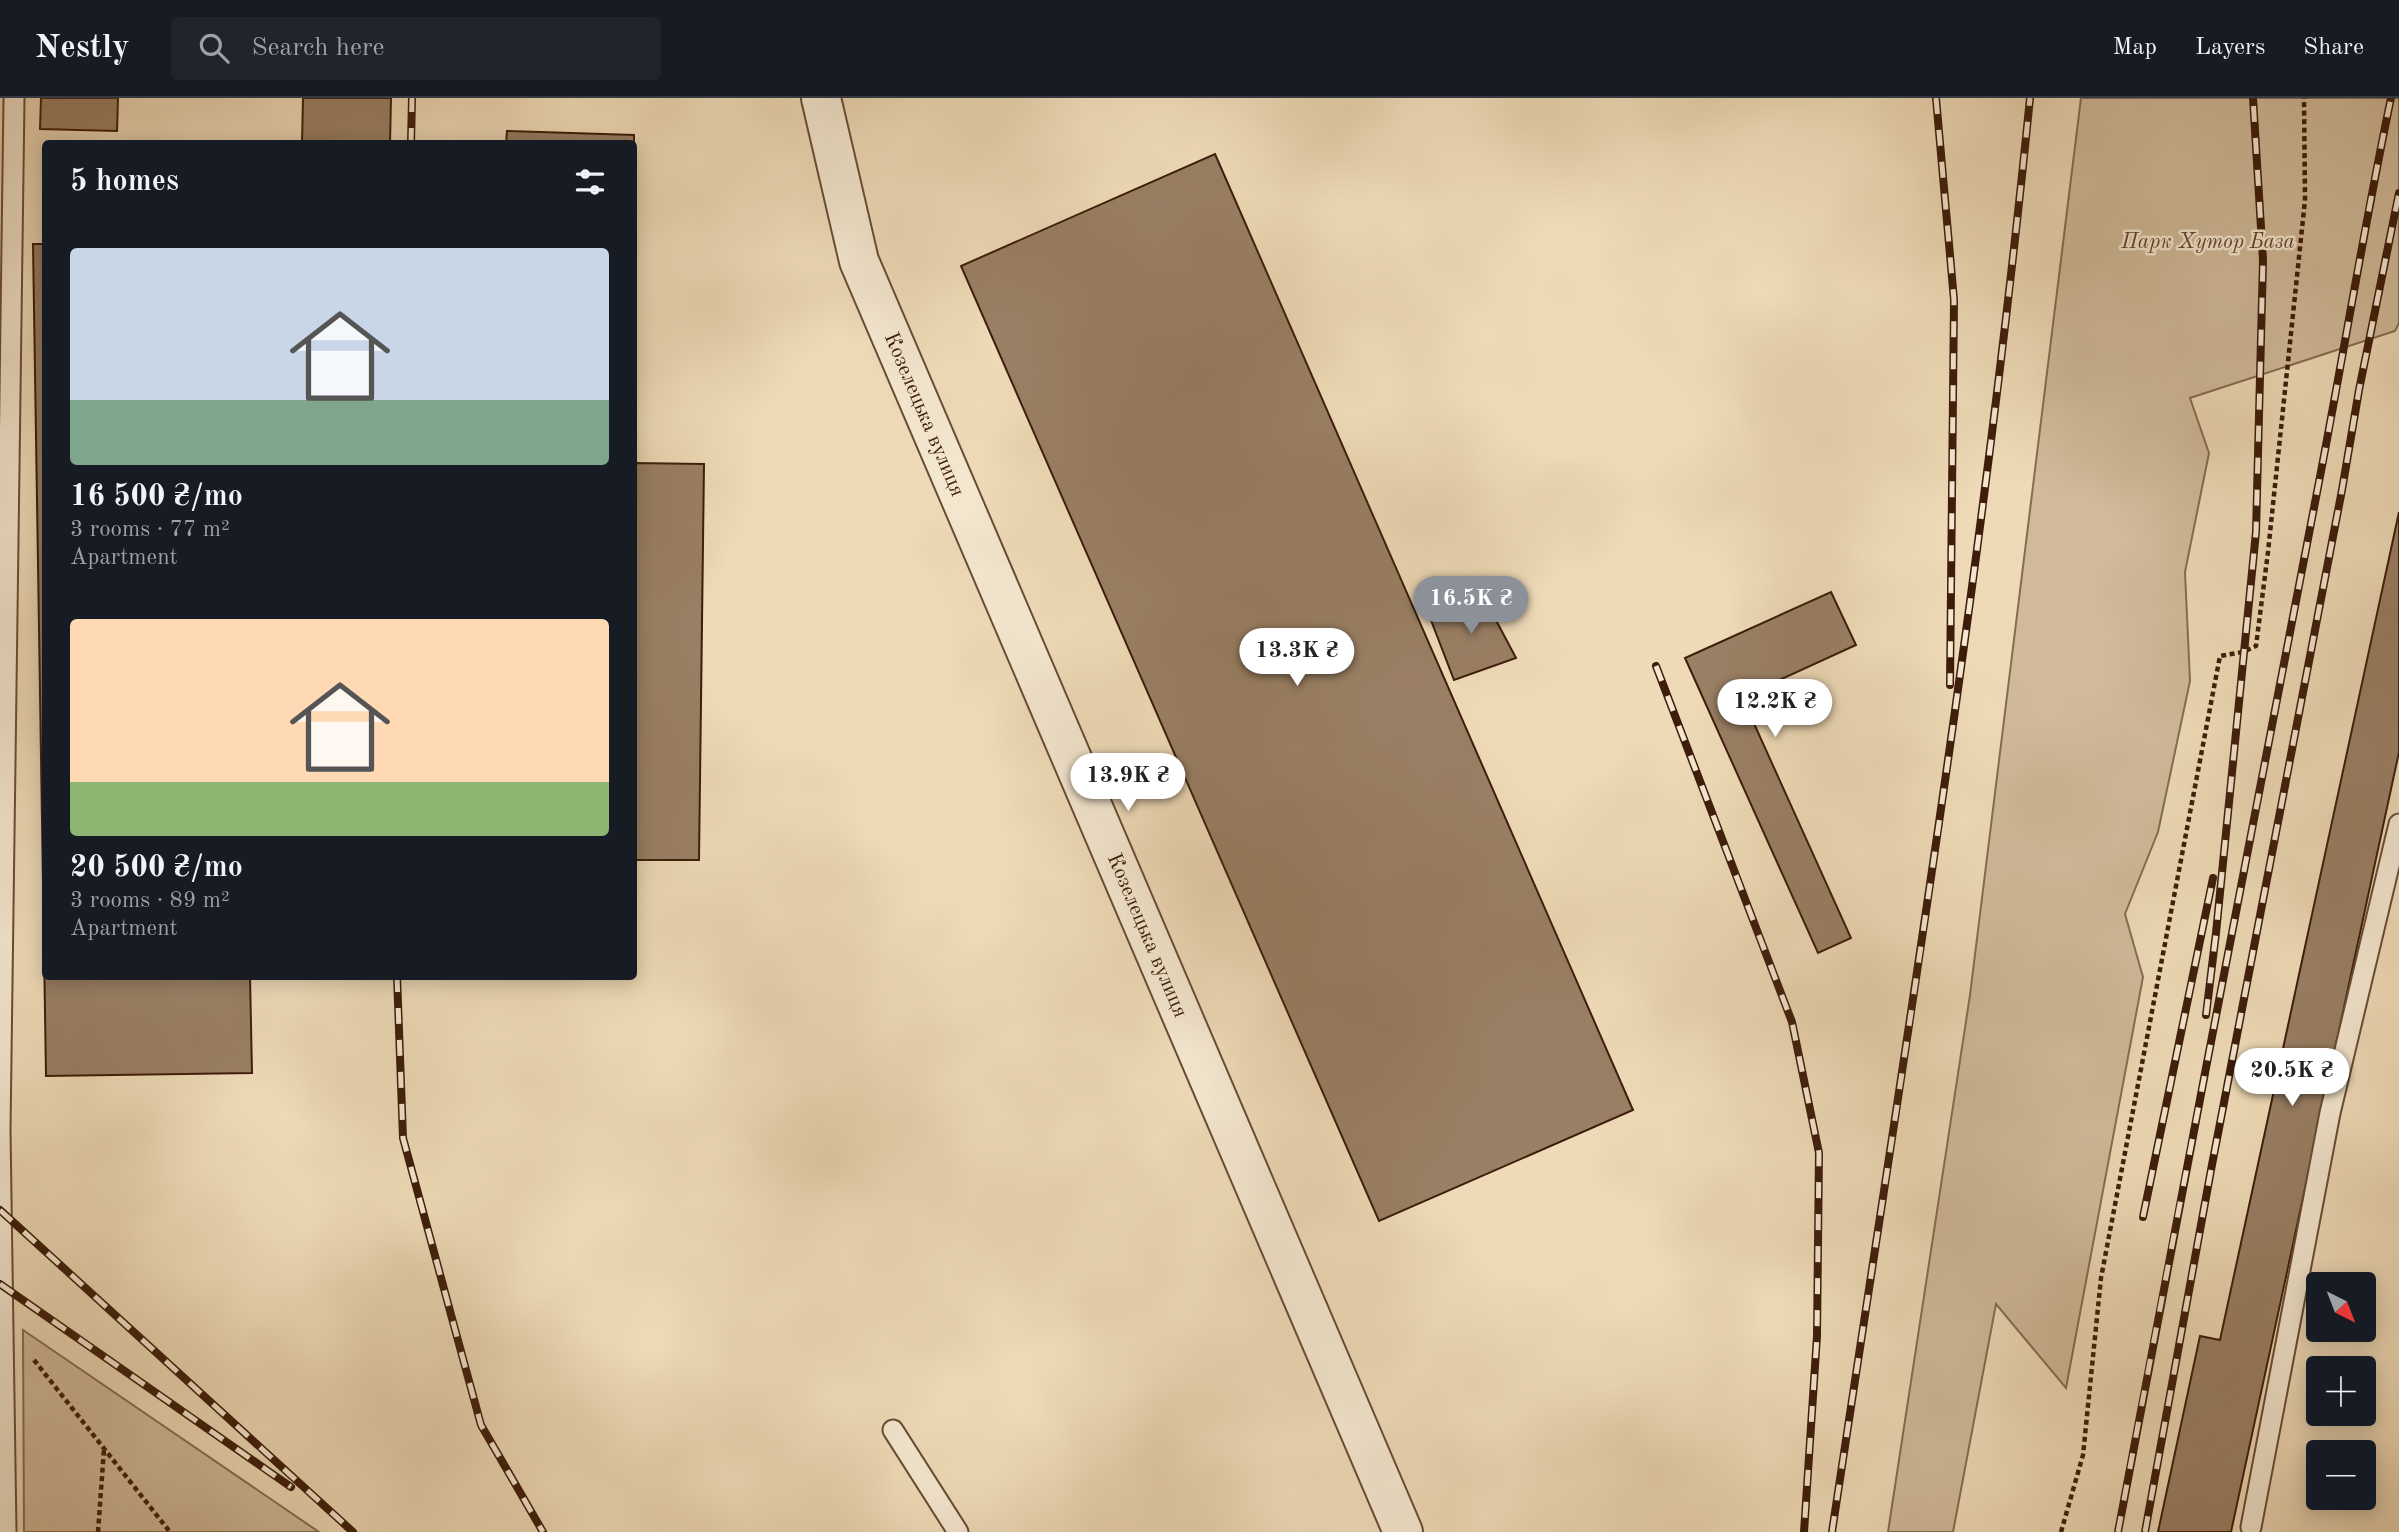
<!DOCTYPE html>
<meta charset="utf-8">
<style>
:root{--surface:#171b24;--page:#20242c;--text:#f1f3f6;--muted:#9ea1a6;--line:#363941;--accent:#8c9099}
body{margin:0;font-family:"Old Standard TT",serif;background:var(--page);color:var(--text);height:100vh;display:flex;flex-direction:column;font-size:26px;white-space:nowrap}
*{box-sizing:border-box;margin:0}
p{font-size:23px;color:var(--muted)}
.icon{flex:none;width:38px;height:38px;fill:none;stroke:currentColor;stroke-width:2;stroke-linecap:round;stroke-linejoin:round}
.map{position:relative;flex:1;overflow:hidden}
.panel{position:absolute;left:42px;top:42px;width:595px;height:840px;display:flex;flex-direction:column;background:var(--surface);border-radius:7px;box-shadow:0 4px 18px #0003}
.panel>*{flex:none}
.needle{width:46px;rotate:138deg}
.fabs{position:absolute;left:2306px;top:1174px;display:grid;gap:14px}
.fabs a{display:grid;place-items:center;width:70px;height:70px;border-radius:7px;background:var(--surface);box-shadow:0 4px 18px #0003;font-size:35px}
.price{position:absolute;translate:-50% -60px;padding:0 16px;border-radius:24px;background:#fff;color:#222;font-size:23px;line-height:46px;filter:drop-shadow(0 2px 4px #0008)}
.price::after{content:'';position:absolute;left:50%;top:42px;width:21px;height:16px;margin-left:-10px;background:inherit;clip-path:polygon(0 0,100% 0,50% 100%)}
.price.selected{background:var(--accent);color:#fff}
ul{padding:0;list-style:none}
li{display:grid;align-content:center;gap:14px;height:371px;padding:0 28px}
li span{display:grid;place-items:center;height:217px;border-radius:7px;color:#555}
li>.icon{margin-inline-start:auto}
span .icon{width:126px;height:126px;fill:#fffc;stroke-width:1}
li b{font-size:30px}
h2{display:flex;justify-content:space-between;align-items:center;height:84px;padding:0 28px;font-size:30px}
header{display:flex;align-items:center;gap:42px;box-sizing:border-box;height:98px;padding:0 35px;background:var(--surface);border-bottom:2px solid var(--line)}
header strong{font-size:33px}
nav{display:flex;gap:38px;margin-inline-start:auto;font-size:24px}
.search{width:490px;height:63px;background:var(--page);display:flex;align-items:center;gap:18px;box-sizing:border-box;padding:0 24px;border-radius:7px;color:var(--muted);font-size:26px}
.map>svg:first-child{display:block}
.green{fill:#d0ba9a;stroke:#866c52;stroke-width:2}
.building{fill:#997f64;stroke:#3d1d0a;stroke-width:2}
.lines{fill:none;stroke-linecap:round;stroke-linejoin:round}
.lane-casing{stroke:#694c35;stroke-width:23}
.street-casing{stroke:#694c35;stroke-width:42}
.path{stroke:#3d1d0a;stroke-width:4.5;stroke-dasharray:5 3.5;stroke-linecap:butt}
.lane{stroke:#f4e7d0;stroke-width:19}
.street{stroke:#f4e7d0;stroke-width:38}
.rail-casing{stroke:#3d1d0a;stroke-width:8}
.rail{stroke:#f4e7d0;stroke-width:5;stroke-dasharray:16;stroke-linecap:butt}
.labels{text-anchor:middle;stroke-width:5;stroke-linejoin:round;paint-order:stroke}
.park-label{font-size:21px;font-style:italic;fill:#62442e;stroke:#f4e7d0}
.street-label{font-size:21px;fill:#3d1d0a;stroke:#f4e7d0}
</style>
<header>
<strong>Nestly</strong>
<div class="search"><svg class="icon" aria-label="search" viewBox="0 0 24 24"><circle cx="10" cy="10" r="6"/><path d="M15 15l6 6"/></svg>Search here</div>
<nav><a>Map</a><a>Layers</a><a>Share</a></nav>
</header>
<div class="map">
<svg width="2399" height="1434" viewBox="0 0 2399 1434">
<rect width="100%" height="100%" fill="#eedab7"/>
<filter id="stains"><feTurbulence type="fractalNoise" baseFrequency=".00286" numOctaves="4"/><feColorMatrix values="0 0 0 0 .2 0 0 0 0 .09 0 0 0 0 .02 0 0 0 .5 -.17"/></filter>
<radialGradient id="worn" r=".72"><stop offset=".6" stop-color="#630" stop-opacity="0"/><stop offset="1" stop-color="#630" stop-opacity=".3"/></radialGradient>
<g class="green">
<path d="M2081,0h318v225l-4,8 -205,67 19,55 -24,119 5,109 -32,151 -33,82 18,63 -77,411 -70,-84 -43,228h-65l82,-537z"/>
<path d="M23,1232l296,202h-295z"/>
</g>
<g class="building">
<path d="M41,0h77l-1,33 -77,-2z"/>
<path d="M303,0h88l-1,46h-88z"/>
<path d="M507,33l127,4v24v-15h-128z"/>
<path d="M1215,56l418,956 -254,111 -418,-955z"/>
<path d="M33,146h13v732h204l2,97 -206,3z"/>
<path d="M634,365l70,1 -5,396h-65z"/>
<path d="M2399,414v240l-168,780h-73l42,-196 20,4z"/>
<path d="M1480,492l36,68 -62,22 -25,-65z"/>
<path d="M1831,494l25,53 -114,52 109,241 -33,15 -133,-295z"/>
</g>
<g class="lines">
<g class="lane-casing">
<g id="lane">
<path d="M893,1332l65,102"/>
<path d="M2251,1429l79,-414 69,-289"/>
<path d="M6,1434l-6,-402 14,-1032"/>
</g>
</g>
<g class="street-casing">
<path id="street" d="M821,0l38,163 544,1271"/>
</g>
<g class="path">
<path d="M34,1262l136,172"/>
<path d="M98,1434l6,-83"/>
<path d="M2061,1434l22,-77 18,-177 119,-622 23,-4 13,-6 12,-94 37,-352 -1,-102"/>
</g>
<use href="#lane" class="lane"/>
<use href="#street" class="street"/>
<g class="rail-casing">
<g id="rail">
<path d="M1936,0l18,202 -4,385"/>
<path d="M411,46l1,-46"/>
<path d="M1656,568l136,356 27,131 -2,183 -13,196"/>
<path d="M397,878l6,162 78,287 62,107"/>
<path d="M2206,917l10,-82 40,-401 7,-272 -10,-162"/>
<path d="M0,1112l353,322"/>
<path d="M2143,1119l70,-339"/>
<path d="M0,1186l291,203"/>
<path d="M1832,1434c72,-477 150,-954 198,-1434"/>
<path d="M2118,1434c65,-349 133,-696 200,-1045 25,-129 46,-260 73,-389"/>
<path d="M2145,1434l66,-362 131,-680 17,-100 40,-197"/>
</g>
</g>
<use href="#rail" class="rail"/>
</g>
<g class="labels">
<g class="park-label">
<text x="2208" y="150">Парк Хутор База</text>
</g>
<g class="street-label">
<text transform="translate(925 316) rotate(67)" y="7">Козелецька вулиця</text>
<text transform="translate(1148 837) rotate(67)" y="7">Козелецька вулиця</text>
</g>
</g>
<rect width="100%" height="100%" filter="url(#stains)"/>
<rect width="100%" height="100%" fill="url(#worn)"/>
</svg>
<div class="fabs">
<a><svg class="needle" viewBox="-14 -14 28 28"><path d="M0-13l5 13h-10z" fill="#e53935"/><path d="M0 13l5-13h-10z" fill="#9ea1a6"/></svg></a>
<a>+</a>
<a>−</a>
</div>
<b class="price selected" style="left:1471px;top:538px">16.5K ₴</b>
<b class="price" style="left:1297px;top:590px">13.3K ₴</b>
<b class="price" style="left:1775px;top:641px">12.2K ₴</b>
<b class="price" style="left:1128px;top:715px">13.9K ₴</b>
<b class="price" style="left:2292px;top:1010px">20.5K ₴</b>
<section class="panel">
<h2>5 homes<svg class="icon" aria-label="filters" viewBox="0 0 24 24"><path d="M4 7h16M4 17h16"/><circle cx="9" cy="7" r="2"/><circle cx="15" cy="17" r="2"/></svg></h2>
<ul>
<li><span style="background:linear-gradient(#c9d6e8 70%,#7fa58c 0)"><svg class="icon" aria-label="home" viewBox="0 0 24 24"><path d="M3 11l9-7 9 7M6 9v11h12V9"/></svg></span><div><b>16 500 ₴/mo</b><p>3 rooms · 77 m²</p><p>Apartment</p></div></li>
<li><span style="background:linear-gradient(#ffd9b3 75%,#8fb573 0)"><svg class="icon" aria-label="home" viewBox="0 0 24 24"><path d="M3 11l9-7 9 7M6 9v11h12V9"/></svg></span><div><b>20 500 ₴/mo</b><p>3 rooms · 89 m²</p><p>Apartment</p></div></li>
</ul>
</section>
</div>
